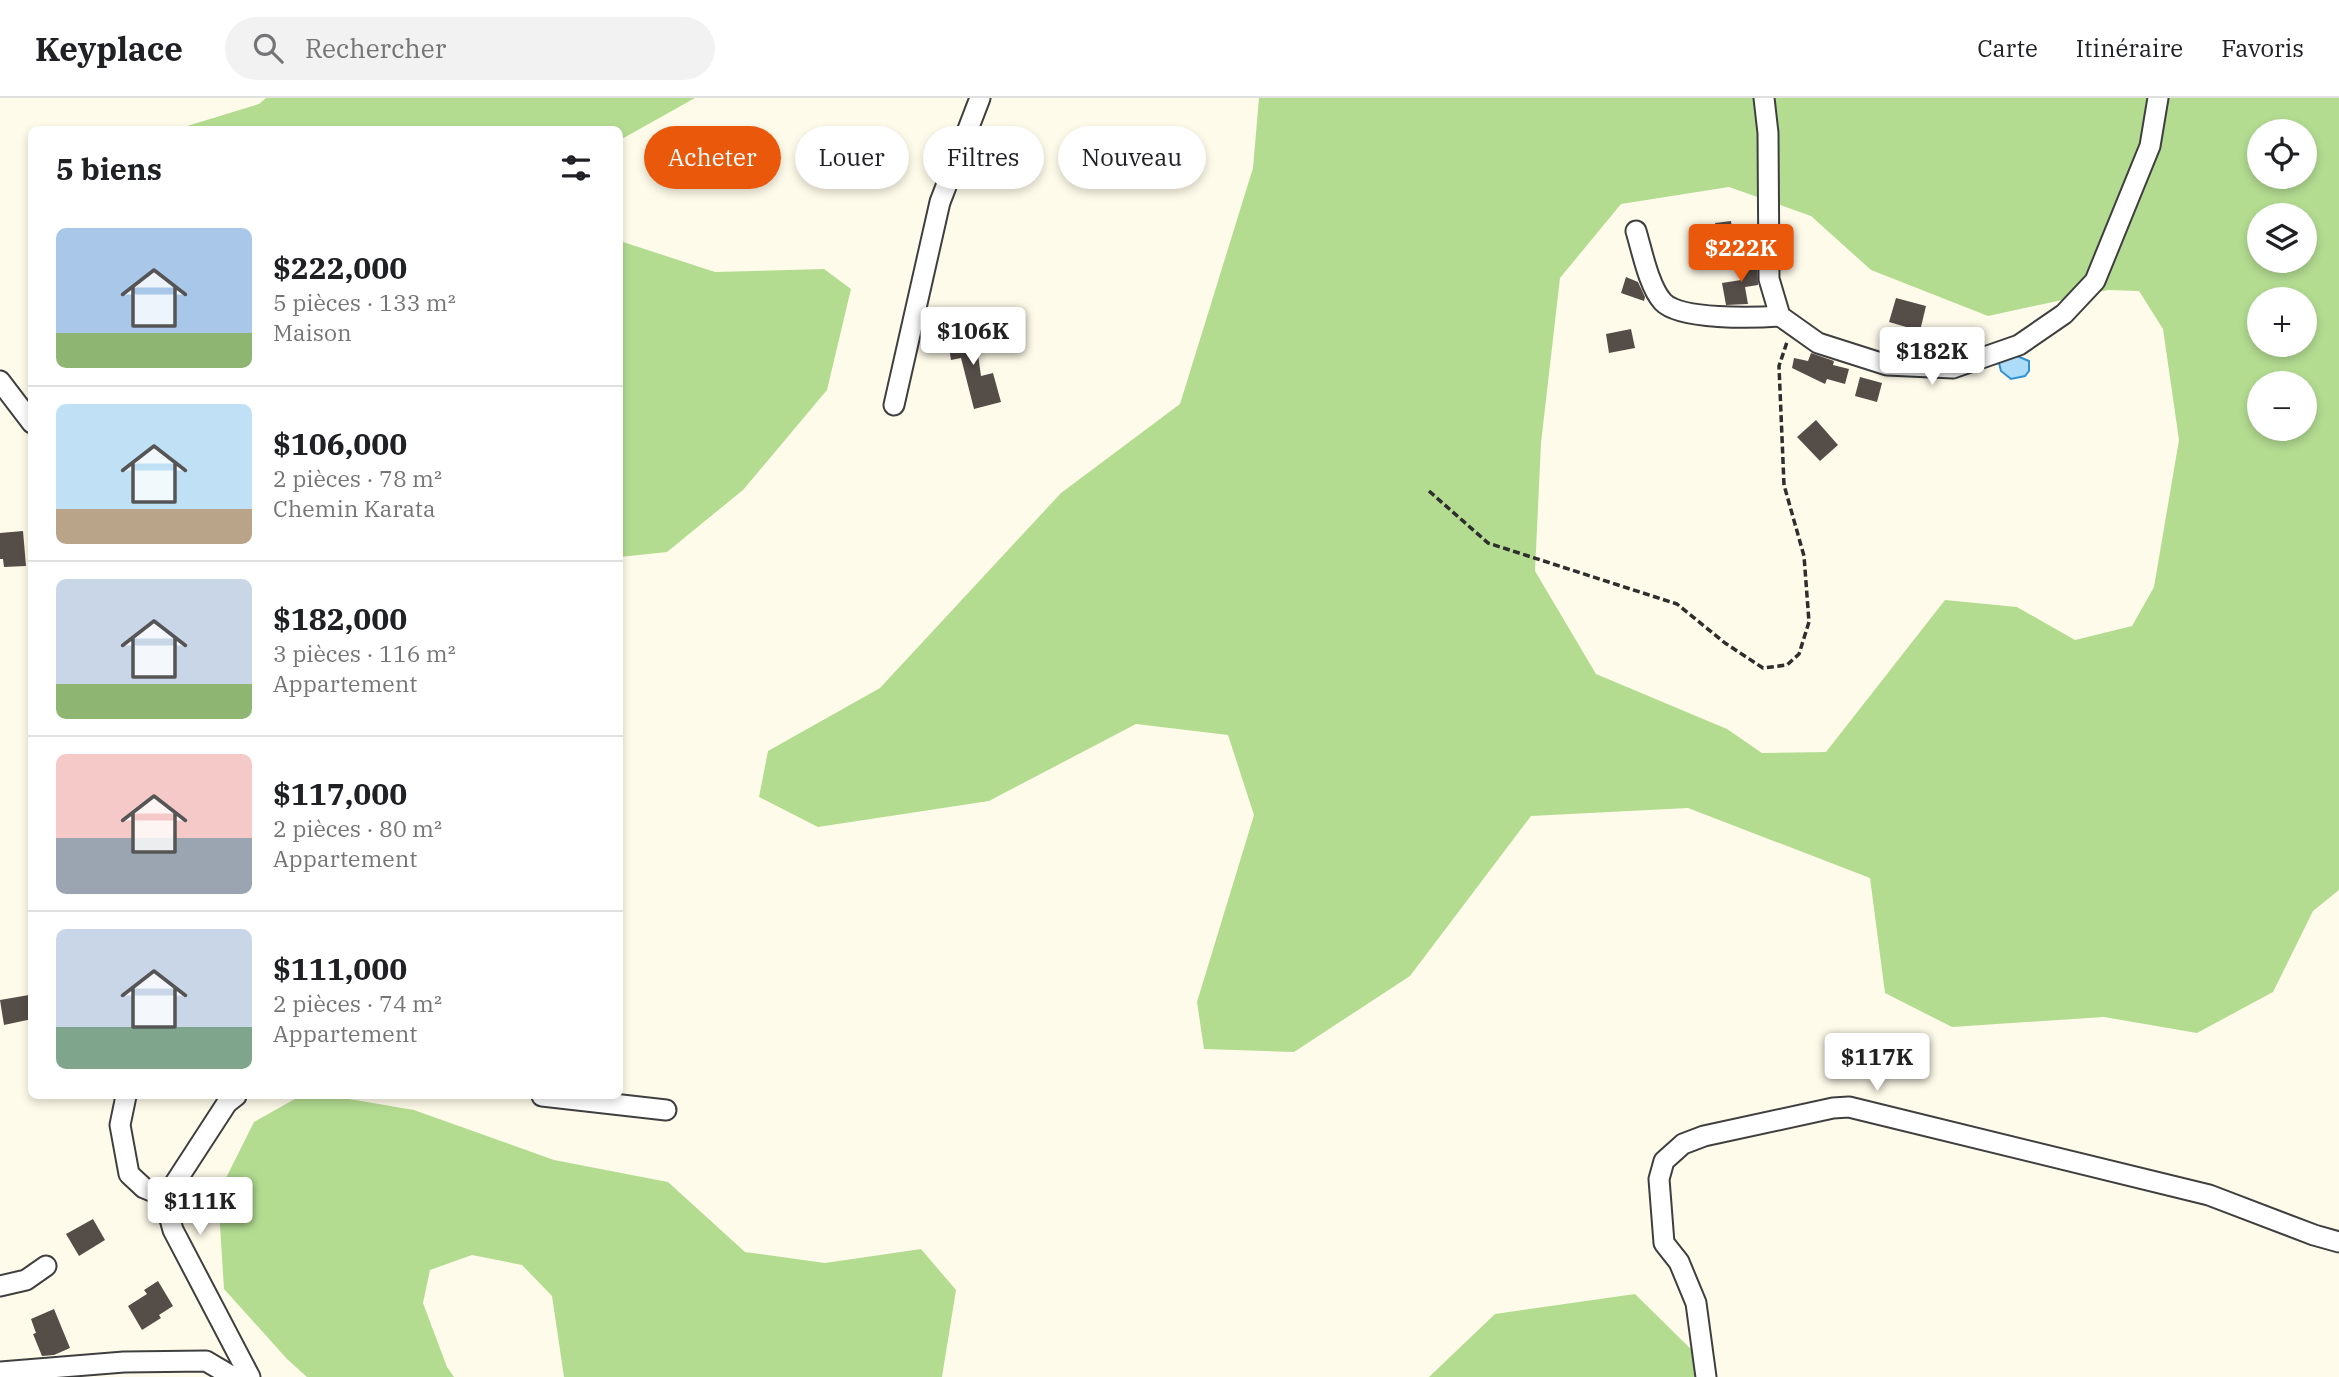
<!DOCTYPE html>
<html lang="fr">
<meta charset="utf-8">
<style>
:root{--surface:#fff;--page:#f2f2f2;--text:#202124;--muted:#757577;--line:#e0e0e0;--accent:#ea580c}
body{margin:0;font-family:"IBM Plex Serif",serif;background:var(--page);color:var(--text);height:100vh;display:flex;flex-direction:column;font-size:26px;white-space:nowrap}
*{box-sizing:border-box;margin:0}
p{font-size:23px;color:var(--muted)}
.icon{flex:none;width:38px;height:38px;fill:none;stroke:currentColor;stroke-width:2;stroke-linecap:round;stroke-linejoin:round}
.map{position:relative;flex:1;overflow:hidden}
.sheet{position:absolute;left:28px;top:28px;width:595px;height:973px;display:flex;flex-direction:column;background:var(--surface);border-radius:10px;box-shadow:0 4px 10px #0003}
.sheet>*{flex:none}
.hud{position:absolute;left:644px;top:28px;width:665px;height:63px;display:flex;gap:14px}
.fabs{position:absolute;left:2247px;top:21px;display:grid;gap:14px}
.fabs a{display:grid;place-items:center;width:70px;height:70px;border-radius:50%;background:var(--surface);box-shadow:0 4px 10px #0003;font-size:35px}
.price{position:absolute;translate:-50% -60px;padding:0 16px;border-radius:7px;background:#fff;color:#222;font-size:23px;line-height:46px;filter:drop-shadow(0 2px 4px #0008)}
.price::after{content:'';position:absolute;left:50%;top:42px;width:21px;height:16px;margin-left:-10px;background:inherit;clip-path:polygon(0 0,100% 0,50% 100%)}
.price.active{background:var(--accent);color:#fff}
ul{padding:0;list-style:none}
li{display:flex;align-items:center;gap:21px;height:175px;padding:0 28px}
li+li{border-top:2px solid var(--line)}
li span{display:grid;place-items:center;flex:none;width:196px;height:140px;border-radius:10px;color:#555}
li>.icon{margin-inline-start:auto}
span .icon{width:84px;height:84px;fill:#fffc;stroke-width:1}
li b{font-size:30px}
h2{display:flex;justify-content:space-between;align-items:center;height:84px;padding:0 28px;font-size:30px}
.tag{padding:0 24px;border-radius:32px;background:var(--surface);box-shadow:0 4px 10px #0003;font-size:24px;line-height:63px}
.tag.active{background:var(--accent);color:#fff}
header{display:flex;align-items:center;gap:42px;box-sizing:border-box;height:98px;padding:0 35px;background:var(--surface);border-bottom:2px solid var(--line)}
header strong{font-size:33px}
nav{display:flex;gap:38px;margin-inline-start:auto;font-size:24px}
.search{width:490px;height:63px;background:var(--page);display:flex;align-items:center;gap:18px;box-sizing:border-box;padding:0 24px;border-radius:38px;color:var(--muted);font-size:26px}
.map>svg:first-child{display:block}
.forest{fill:#b3dc91;fill-rule:evenodd}
.water{fill:#addcf9;stroke:#3192d2;stroke-width:2}
.building{fill:#554d48}
.lines{fill:none;stroke-linecap:round;stroke-linejoin:round}
.street-casing{stroke:#3f3f3f;stroke-width:23}
.path{stroke:#2e2e2e;stroke-width:3.5;stroke-dasharray:7 3.5;stroke-linecap:butt}
.street{stroke:#fff;stroke-width:19}
</style>
<header>
<strong>Keyplace</strong>
<div class="search"><svg class="icon" aria-label="search" viewBox="0 0 24 24"><circle cx="10" cy="10" r="6"/><path d="M15 15l6 6"/></svg>Rechercher</div>
<nav><a>Carte</a><a>Itinéraire</a><a>Favoris</a></nav>
</header>
<div class="map">
<svg width="2339" height="1279" viewBox="0 0 2339 1279">
<rect width="100%" height="100%" fill="#fffbea"/>
<g class="forest">
<path d="M266,0h429l-75,42v-10l-443,-1 82,-25z"/>
<path d="M1259,0h1080v792l-26,21 -40,81 -76,41 -93,-16 -152,10 -67,-34 -15,-115 -182,-70 -157,8 -121,160 -116,76 -90,-3 -7,-47 57,-187 -26,-80 -92,-11 -147,77 -171,26 -59,-30 9,-46 112,-63 181,-195 119,-89 73,-236zM2259,33h46v46h-46zM1729,89l82,29 60,54 117,46 120,-26 31,1 24,38 16,111 -25,147 -22,39 -57,14 -58,-33 -72,-7 -119,152 -64,1 -35,-24 -131,-55 -61,-103 6,-128 19,-165 61,-74zM2259,117h46v46h-46zM2259,201h46v46h-46zM2259,285h46v46h-46z"/>
<path d="M620,143l95,31 109,-3 27,20 -24,101 -84,100 -76,62 -47,5z"/>
<path d="M300,998h31l83,14 140,50 114,22 77,70 80,11 96,-14 35,41 -14,87h-378l-12,-81 -30,-31 -50,-10 -42,15 -7,33 24,64 7,10h-147l-20,-18 -63,-70 -6,-95 36,-72z"/>
<path d="M1635,1196l70,69 3,14h-279l66,-63z"/>
</g>
<path class="water" d="M2010,255l19,8v10l-4,5 -14,3 -10,-8 -2,-8 3,-9z"/>
<g class="building">
<path d="M849,38l18,26 -26,18 -18,-27z"/>
<path d="M1731,123l3,21 -14,2 -5,-21z"/>
<path d="M1757,162l1,25 -13,2 3,17 -22,1 -4,-22 19,-3 -3,-17z"/>
<path d="M1626,179l12,5 7,15 -1,4 -23,-8z"/>
<path d="M1896,200l30,8 -6,25 -31,-9z"/>
<path d="M974,228l7,50 12,-3 8,29 -27,7 -13,-51 -10,2 -5,-30z"/>
<path d="M1631,231l4,19 -26,5 -3,-19z"/>
<path d="M1811,255l23,8 -1,4 16,4 -4,15 -18,-5 -2,5 -33,-16 2,-10 14,3z"/>
<path d="M1860,279l22,6 -5,19 -22,-6z"/>
<path d="M1816,322l22,25 -18,16 -23,-24z"/>
<path d="M23,433l3,35 -22,1 -1,-8h-3v-26z"/>
<path d="M29,897l3,24 -28,6 -4,-25z"/>
<path d="M93,1121l12,21 -26,16 -13,-22z"/>
<path d="M158,1183l15,25 -14,9 2,3 -19,12 -14,-24 19,-12 -3,-4z"/>
<path d="M54,1211l16,39 -16,7 -12,1 -9,-22 3,-1 -5,-14z"/>
</g>
<g class="lines">
<g class="street-casing">
<g id="street">
<path d="M1764,0l4,35 1,146 11,37 38,27 69,22 66,3 66,-23 45,-31 31,-33 55,-135 8,-48"/>
<path d="M1636,133c6,20 13,56 27,71 17,18 91,16 117,14"/>
<path d="M0,283l32,42"/>
<path d="M894,307l46,-203 40,-104"/>
<path d="M126,998l-6,29 9,49 15,14 24,10"/>
<path d="M236,998l-9,7 -52,80 -7,15v14l5,18 77,147"/>
<path d="M542,998l124,14"/>
<path d="M0,1188l26,-6 20,-14"/>
<path d="M0,1274l124,-10 82,-1 27,16"/>
<path d="M1706,1279l-10,-74 -17,-41 -15,-19 -5,-64 5,-18 19,-17 21,-8 129,-28 16,-1 360,88 105,40 25,7"/>
</g>
</g>
<path class="path" d="M1429,393l59,52 189,61 48,39 38,25 24,-3 12,-11 10,-32 -5,-66 -20,-71 -5,-119 8,-24"/>
<use href="#street" class="street"/>
</g>
</svg>
<div class="fabs">
<a><svg class="icon" aria-label="locate" viewBox="0 0 24 24"><circle cx="12" cy="12" r="6"/><path d="M12 2v4M12 18v4M2 12h4M18 12h4"/></svg></a>
<a><svg class="icon" aria-label="layers" viewBox="0 0 24 24"><path d="M12 4l9 5-9 5-9-5zM3 14l9 5 9-5"/></svg></a>
<a>+</a>
<a>−</a>
</div>
<b class="price active" style="left:1741px;top:186px">$222K</b>
<b class="price" style="left:973px;top:269px">$106K</b>
<b class="price" style="left:1932px;top:289px">$182K</b>
<b class="price" style="left:1877px;top:995px">$117K</b>
<b class="price" style="left:200px;top:1139px">$111K</b>
<div class="hud">
<a class="tag active">Acheter</a>
<a class="tag">Louer</a>
<a class="tag">Filtres</a>
<a class="tag">Nouveau</a>
</div>
<section class="sheet">
<h2>5 biens<svg class="icon" aria-label="filters" viewBox="0 0 24 24"><path d="M4 7h16M4 17h16"/><circle cx="9" cy="7" r="2"/><circle cx="15" cy="17" r="2"/></svg></h2>
<ul>
<li><span style="background:linear-gradient(#a9c7e8 75%,#8fb573 0)"><svg class="icon" aria-label="home" viewBox="0 0 24 24"><path d="M3 11l9-7 9 7M6 9v11h12V9"/></svg></span><div><b>$222,000</b><p>5 pièces · 133 m²</p><p>Maison</p></div></li>
<li><span style="background:linear-gradient(#bfe0f5 75%,#b9a48a 0)"><svg class="icon" aria-label="home" viewBox="0 0 24 24"><path d="M3 11l9-7 9 7M6 9v11h12V9"/></svg></span><div><b>$106,000</b><p>2 pièces · 78 m²</p><p>Chemin Karata</p></div></li>
<li><span style="background:linear-gradient(#c9d6e8 75%,#8fb573 0)"><svg class="icon" aria-label="home" viewBox="0 0 24 24"><path d="M3 11l9-7 9 7M6 9v11h12V9"/></svg></span><div><b>$182,000</b><p>3 pièces · 116 m²</p><p>Appartement</p></div></li>
<li><span style="background:linear-gradient(#f6c9c9 60%,#9aa5b1 0)"><svg class="icon" aria-label="home" viewBox="0 0 24 24"><path d="M3 11l9-7 9 7M6 9v11h12V9"/></svg></span><div><b>$117,000</b><p>2 pièces · 80 m²</p><p>Appartement</p></div></li>
<li><span style="background:linear-gradient(#c9d6e8 70%,#7fa58c 0)"><svg class="icon" aria-label="home" viewBox="0 0 24 24"><path d="M3 11l9-7 9 7M6 9v11h12V9"/></svg></span><div><b>$111,000</b><p>2 pièces · 74 m²</p><p>Appartement</p></div></li>
</ul>
</section>
</div>
